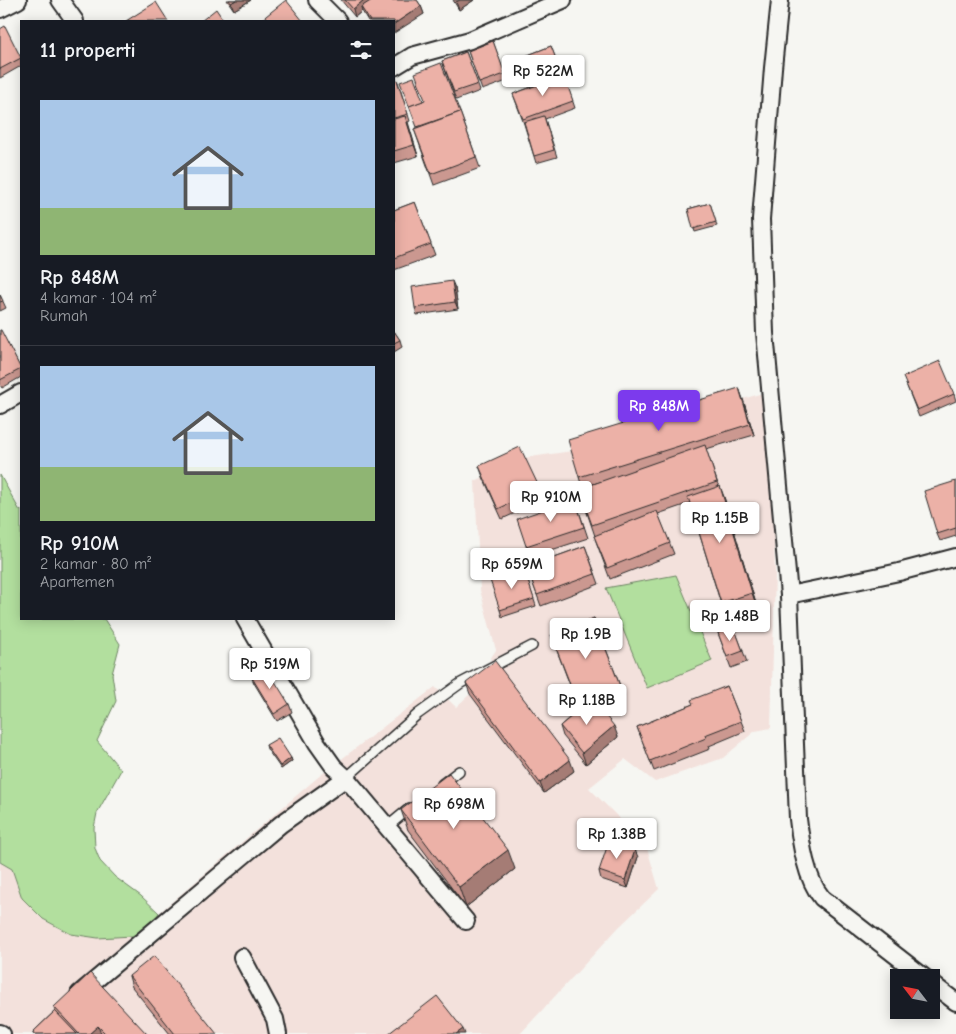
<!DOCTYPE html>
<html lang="id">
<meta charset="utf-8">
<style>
:root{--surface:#171b24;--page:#20242c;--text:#f1f3f6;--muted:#9ea1a6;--line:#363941;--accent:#7c3aed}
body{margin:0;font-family:"Comic Neue",sans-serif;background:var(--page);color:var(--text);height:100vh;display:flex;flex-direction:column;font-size:19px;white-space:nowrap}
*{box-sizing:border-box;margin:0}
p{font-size:16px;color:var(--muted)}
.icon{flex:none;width:28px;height:28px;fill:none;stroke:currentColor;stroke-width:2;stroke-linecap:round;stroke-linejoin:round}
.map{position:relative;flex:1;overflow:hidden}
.side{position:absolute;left:20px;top:20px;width:375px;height:600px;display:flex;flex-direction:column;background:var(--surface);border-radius:0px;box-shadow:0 2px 12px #0003}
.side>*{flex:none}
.needle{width:32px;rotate:302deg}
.fabs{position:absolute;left:890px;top:969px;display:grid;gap:10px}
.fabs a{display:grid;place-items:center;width:50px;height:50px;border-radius:0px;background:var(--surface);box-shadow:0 2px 12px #0003;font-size:25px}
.price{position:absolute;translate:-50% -42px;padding:0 11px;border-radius:5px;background:#fff;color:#222;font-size:16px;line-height:32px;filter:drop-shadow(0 1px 2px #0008)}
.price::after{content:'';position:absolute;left:50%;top:30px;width:15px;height:11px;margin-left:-8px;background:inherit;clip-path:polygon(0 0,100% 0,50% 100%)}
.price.current{background:var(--accent);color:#fff}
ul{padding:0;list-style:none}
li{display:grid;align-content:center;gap:10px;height:265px;padding:0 20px}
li+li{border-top:1px solid var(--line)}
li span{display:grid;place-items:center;height:155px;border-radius:0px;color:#555}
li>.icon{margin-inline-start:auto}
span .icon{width:90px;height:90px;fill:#fffc;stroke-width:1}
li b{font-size:21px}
h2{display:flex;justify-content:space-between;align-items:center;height:60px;padding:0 20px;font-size:21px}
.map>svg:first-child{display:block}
.built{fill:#f3e1dc}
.green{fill:#b2df9e;stroke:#6e8564}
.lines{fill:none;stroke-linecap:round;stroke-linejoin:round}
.lane-casing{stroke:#2b2b2b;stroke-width:12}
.street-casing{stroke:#2b2b2b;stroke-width:20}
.lane{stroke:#f6f6f2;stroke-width:9}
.street{stroke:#f6f6f2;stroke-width:16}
.wall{fill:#cb9890;stroke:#2b2b2b}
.shaded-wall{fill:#a57c75;stroke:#2b2b2b}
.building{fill:#ecb1a7;stroke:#2b2b2b}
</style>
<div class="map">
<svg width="956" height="1034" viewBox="0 0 956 1034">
<rect width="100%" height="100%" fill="#f6f6f2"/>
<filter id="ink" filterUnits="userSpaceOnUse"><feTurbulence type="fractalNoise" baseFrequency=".02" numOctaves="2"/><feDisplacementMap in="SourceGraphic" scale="10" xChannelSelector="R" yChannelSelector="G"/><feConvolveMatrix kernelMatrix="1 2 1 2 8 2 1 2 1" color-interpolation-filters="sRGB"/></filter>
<g filter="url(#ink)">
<path class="built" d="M766,392l4,47 5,133 -4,156 -16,3 -32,27 -68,24 -30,-23 -36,29 57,57 13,44 -40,38 -99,107h-520v-172l12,7 10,29 20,21 29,15 27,4 34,-2 15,-8 12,-15 158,-135 118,-91 21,20 14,-13 29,-23 -9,-12 6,-9 -16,-60 -5,-109 49,-23 48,-7z"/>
<g class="green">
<path d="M0,475l20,36 1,-1v109h83l16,25 -8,30 4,27 -19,40 24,29 -24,43 -3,15 1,20 5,13 15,16 26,19 18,17 -12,15 -15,8 -34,2 -27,-4 -28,-15 -21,-21 -10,-29 -12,-7z"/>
<path d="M676,575l36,86 -65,27 -41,-100z"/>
</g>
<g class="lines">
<g class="lane-casing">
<g id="lane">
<path d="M346,778l72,-64 43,-31 71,-37"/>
<path d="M442,784l17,-13"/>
<path d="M387,827l23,-19"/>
</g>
</g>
<g class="street-casing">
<g id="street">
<path d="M60,0l15,21"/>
<path d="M317,0l21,21"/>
<path d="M780,0l-7,68 -12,151 4,114 24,262 9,224c3,25 8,60 24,79l103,80"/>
<path d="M0,9l18,-9"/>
<path d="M394,67l18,-11 58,-16 93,-40"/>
<path d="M0,405l21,-12"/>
<path d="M789,595l110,-23 57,-15"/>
<path d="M245,619l72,124 17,24 12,11 120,143"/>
<path d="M242,957l33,62 3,15"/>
<path d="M931,983l25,19"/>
<path d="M79,994l202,-170 65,-46"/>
<path d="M0,1033l2,1"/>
</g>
</g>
<use href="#lane" class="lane"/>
<use href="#street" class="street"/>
</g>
<g class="wall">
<path d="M227,0h24l-17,10z"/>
<path d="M341,0h76l4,6 3,8 -30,7h-26l-6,-10 -7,6z"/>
<path d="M453,0h21l-15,10z"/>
<path d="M0,29l21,29v8l-21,12z"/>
<path d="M493,41l14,40 -25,9 -14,-39z"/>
<path d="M551,46l11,30 2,-1 11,33 -30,11 12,38 -21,6 -12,-39 -11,-30 21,-8 -11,-29z"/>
<path d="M466,52l14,39 -24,9 -14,-39z"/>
<path d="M394,75l4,7 12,39 -2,1 10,34 -24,7z"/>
<path d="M423,101l37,11 20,56 -46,17 -20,-56 3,-1z"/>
<path d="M415,202l20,53 -41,15v-60z"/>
<path d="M710,203l7,23 -22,6 -7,-23z"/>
<path d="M455,288l3,21 -41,6 -2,-7z"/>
<path d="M0,295l6,13 -6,3z"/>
<path d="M0,330l21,39v8l-19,11 -2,-3z"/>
<path d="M394,331l6,9 2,7 -8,5z"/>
<path d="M906,384l48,10 2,7 -37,16z"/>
<path d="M739,388l15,47 -48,14 13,38 5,10 32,107 -32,10 -34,-111 -32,11 16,40 -64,25 -16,-43h1l-16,-47 21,-7 -18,5 -3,-10z"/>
<path d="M479,466l61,23 4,11 -42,19 -19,-42z"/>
<path d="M956,481v55l-16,5 -3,-7z"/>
<path d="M575,499l13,39 -58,19 -4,-11z"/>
<path d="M585,546l14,38 -58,22 -14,-39z"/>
<path d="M524,569l12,37 -34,11 -2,-7z"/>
<path d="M594,618l30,78 -26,10 20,31 -32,27 -23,-28 -3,-10 19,-17 -28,-74z"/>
<path d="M734,627l13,35 -16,6 -13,-35z"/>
<path d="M251,676l38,28 3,8 -15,9 -23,-38z"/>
<path d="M466,683l108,88 -30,22 -74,-99z"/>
<path d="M727,686l18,45 -36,15 1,3 -56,22 -17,-44 56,-23z"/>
<path d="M266,745l25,13 1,3 -11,8 -14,-20z"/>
<path d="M401,810l114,59 -49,38 -58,-77z"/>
<path d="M638,857l-10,31 -27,-9 -2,-8z"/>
<path d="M129,976l88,58h-47l-38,-47z"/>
<path d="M54,1007l93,27h-114v-2l22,-21z"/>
</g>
<g class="shaded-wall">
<path d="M236,0h15l-17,10 -3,-7z"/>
<path d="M364,0h11l-14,7 1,4 -7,6 -2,-8z"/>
<path d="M460,0h14l-15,10 -3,-8z"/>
<path d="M421,6l3,8 -30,19v-9z"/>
<path d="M405,116l4,11 9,29 -4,-11z"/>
<path d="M452,281l3,7 3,21 -3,-7z"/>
<path d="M739,388l4,11 11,36 -4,-11z"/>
<path d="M720,486l4,11 32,107 -4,-11z"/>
<path d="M614,726l4,11 -32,27 -4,-11z"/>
<path d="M291,758l1,3 -11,8 -1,-3z"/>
<path d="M570,760l4,11 -30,22 -4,-10z"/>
<path d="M508,850l7,19 -49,38 -7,-20z"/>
<path d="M635,850l3,7 -10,31 -3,-8z"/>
<path d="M98,1026l3,8h-12z"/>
<path d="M463,1029l2,5h-9z"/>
</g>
<g class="building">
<path d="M229,0h7l-5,3z"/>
<path d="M286,0l17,21h-41l-1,-1z"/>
<path d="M345,0h19l-11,9z"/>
<path d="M372,0h45l4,6 -27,18v-3h-24l-9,-14z"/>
<path d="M156,2l12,19h-42z"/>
<path d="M216,9l8,12h-23z"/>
<path d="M5,26l16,32 -21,11v-40z"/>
<path d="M493,41l12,33 -26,9 -11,-32z"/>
<path d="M551,46l10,26 -28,10 -10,-25z"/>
<path d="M466,52l12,32 -24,8 -12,-31z"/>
<path d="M441,63l19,49 -43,15 -8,-21 16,-6 -10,-27z"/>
<path d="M395,74l13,40 -14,4v-43z"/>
<path d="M564,75l9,26 -50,18 -10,-25z"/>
<path d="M414,77l9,24 -14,5 -9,-24z"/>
<path d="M460,112l16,45 -45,17 -17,-45z"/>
<path d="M405,116l9,29 -20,6v-32z"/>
<path d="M544,116l10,34 -20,6 -10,-34z"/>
<path d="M415,202l16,42 -37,14v-48z"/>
<path d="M710,203l6,19 -23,7 -5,-20z"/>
<path d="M452,281l3,21 -40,6 -3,-21z"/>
<path d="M0,295l3,6 -3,1z"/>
<path d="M0,330h1l20,39 -21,11z"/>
<path d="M394,331l6,9 -6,3z"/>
<path d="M940,361l14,33 -37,16 -14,-33z"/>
<path d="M739,388l11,36 -171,53 -11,-37z"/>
<path d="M705,445l12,37 -125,43 -13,-36z"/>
<path d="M520,447l20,42 -42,20 -19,-43z"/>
<path d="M956,481v47l-19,6 -13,-43z"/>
<path d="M720,486l32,107 -31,10 -33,-106z"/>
<path d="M575,499l9,28 -58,19 -9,-27z"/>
<path d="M657,511l13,32 -63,25 -13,-32z"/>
<path d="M585,546l10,28 -58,21 -10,-28z"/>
<path d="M524,569l10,30 -34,11 -10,-30z"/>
<path d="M594,618l26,68 -43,16 -26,-67z"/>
<path d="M734,627l9,24 -16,6 -9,-24z"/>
<path d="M495,661l75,99 -30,23 -74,-100z"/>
<path d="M266,667l23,37 -15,10 -23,-38z"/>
<path d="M727,686l14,35 -36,14 1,3 -56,23 -13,-34 56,-23 -2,-4z"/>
<path d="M592,699l22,27 -32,27 -22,-27z"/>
<path d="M278,738l13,20 -11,8 -14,-21z"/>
<path d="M449,773l59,77 -49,37 -58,-77z"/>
<path d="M609,841l26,9 -10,30 -26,-9z"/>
<path d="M154,956l63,78h-42l-46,-58z"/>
<path d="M90,973l57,61h-41l-8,-8 -9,8h-10l-25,-27z"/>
<path d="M437,996l26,33 -7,5h-68z"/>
<path d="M55,1011l22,23h-43l-1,-2z"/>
</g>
</g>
</svg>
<div class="fabs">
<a><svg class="needle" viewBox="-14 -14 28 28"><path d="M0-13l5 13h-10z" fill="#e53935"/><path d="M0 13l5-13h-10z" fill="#9ea1a6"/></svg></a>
</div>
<b class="price" style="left:543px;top:97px">Rp 522M</b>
<b class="price current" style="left:659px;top:432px">Rp 848M</b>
<b class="price" style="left:551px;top:523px">Rp 910M</b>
<b class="price" style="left:720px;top:544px">Rp 1.15B</b>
<b class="price" style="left:512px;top:590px">Rp 659M</b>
<b class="price" style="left:730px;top:642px">Rp 1.48B</b>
<b class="price" style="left:586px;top:660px">Rp 1.9B</b>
<b class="price" style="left:270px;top:690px">Rp 519M</b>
<b class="price" style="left:587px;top:726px">Rp 1.18B</b>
<b class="price" style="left:454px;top:830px">Rp 698M</b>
<b class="price" style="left:617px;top:860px">Rp 1.38B</b>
<section class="side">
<h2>11 properti<svg class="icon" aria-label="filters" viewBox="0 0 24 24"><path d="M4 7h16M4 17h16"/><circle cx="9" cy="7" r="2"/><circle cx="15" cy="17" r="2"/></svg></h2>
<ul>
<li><span style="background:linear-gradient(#a9c7e8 70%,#8fb573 0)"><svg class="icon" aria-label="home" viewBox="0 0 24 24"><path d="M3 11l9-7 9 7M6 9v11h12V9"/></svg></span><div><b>Rp 848M</b><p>4 kamar · 104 m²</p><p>Rumah</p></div></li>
<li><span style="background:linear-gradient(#a9c7e8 65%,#8fb573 0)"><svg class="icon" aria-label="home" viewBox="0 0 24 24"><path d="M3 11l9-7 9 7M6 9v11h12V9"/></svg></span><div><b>Rp 910M</b><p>2 kamar · 80 m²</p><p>Apartemen</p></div></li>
</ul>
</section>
</div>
